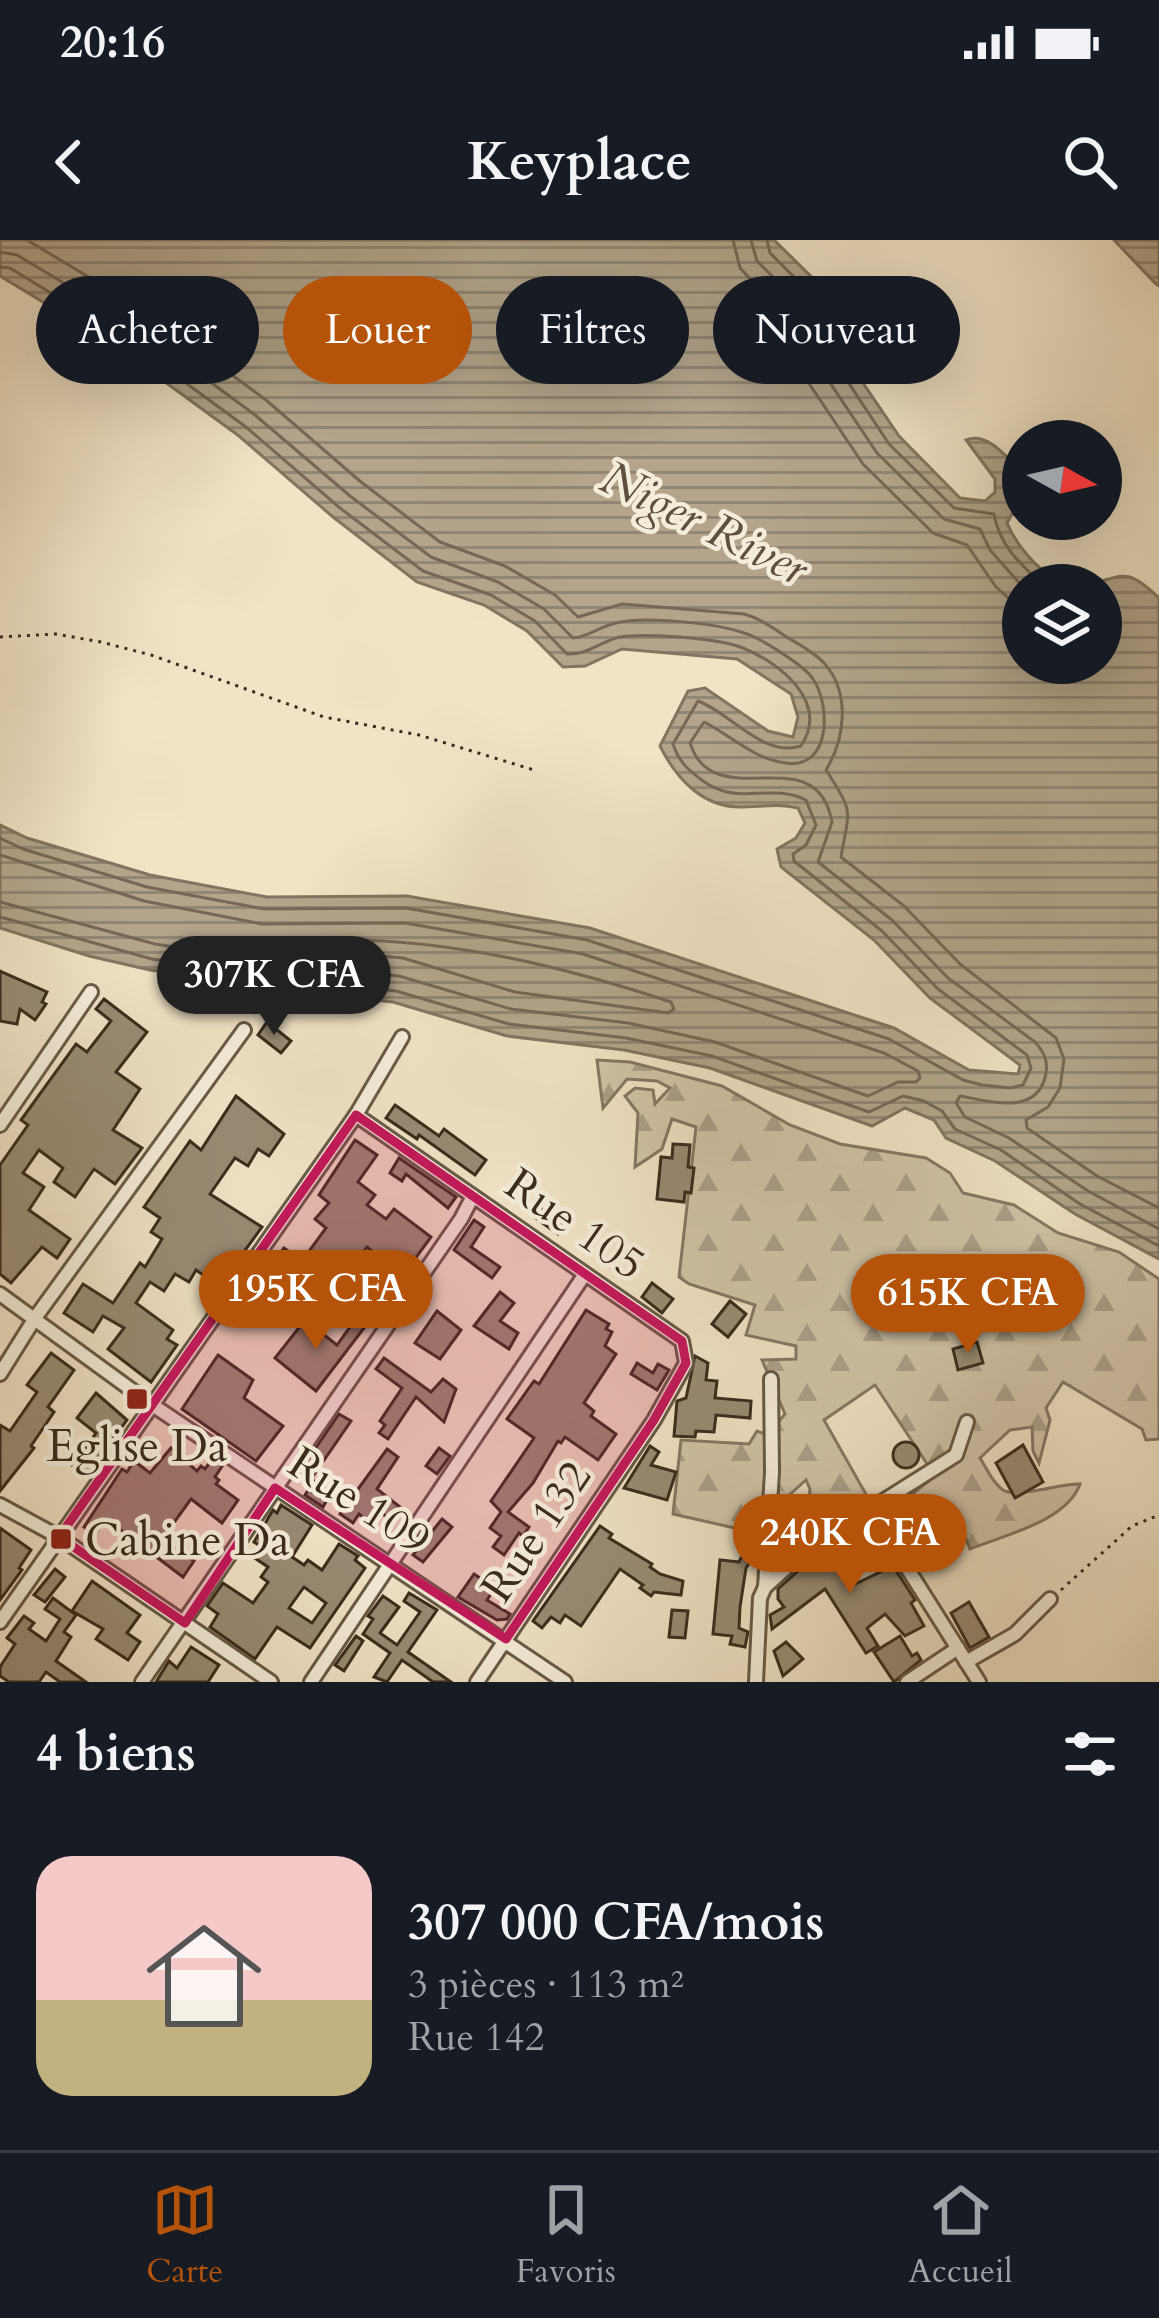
<!DOCTYPE html>
<html lang="fr">
<meta charset="utf-8">
<style>
:root{--surface:#171b24;--page:#20242c;--text:#f1f3f6;--muted:#9ea1a6;--line:#363941;--accent:#b45309}
body{margin:0;font-family:Cardo,serif;background:var(--page);color:var(--text);height:100vh;display:flex;flex-direction:column;font-size:45px;white-space:nowrap}
*{box-sizing:border-box;margin:0}
p{font-size:39px;color:var(--muted)}
.icon{flex:none;width:66px;height:66px;fill:none;stroke:currentColor;stroke-width:2;stroke-linecap:round;stroke-linejoin:round}
.map{position:relative;height:1442px;overflow:hidden}
.sheet{display:flex;flex-direction:column;background:var(--surface);flex:1}
.sheet>*{flex:none}
.hud{position:absolute;left:36px;top:36px;width:1089px;height:108px;display:flex;gap:24px}
.needle{width:78px;rotate:98deg}
.buttons{position:absolute;left:1002px;top:180px;display:grid;gap:24px}
.buttons a{display:grid;place-items:center;width:120px;height:120px;border-radius:50%;background:var(--surface);box-shadow:0 12px 48px #0002;font-size:60px}
.price{position:absolute;translate:-50% -102px;padding:0 27px;border-radius:42px;background:var(--accent);color:#fff;font-size:39px;line-height:78px;filter:drop-shadow(0 3px 6px #0008)}
.price::after{content:'';position:absolute;left:50%;top:72px;width:36px;height:27px;margin-left:-18px;background:inherit;clip-path:polygon(0 0,100% 0,50% 100%)}
.price.on{background:#222;color:#fff}
ul{padding:0;list-style:none}
li{display:flex;align-items:center;gap:36px;height:300px;padding:0 36px}
li span{display:grid;place-items:center;flex:none;width:336px;height:240px;border-radius:36px;color:#555}
li>.icon{margin-inline-start:auto}
span .icon{width:144px;height:144px;fill:#fffc;stroke-width:1}
li b{font-size:51px}
h2{display:flex;justify-content:space-between;align-items:center;height:144px;padding:0 36px;font-size:51px}
.pill{padding:0 42px;border-radius:54px;background:var(--surface);box-shadow:0 12px 48px #0002;font-size:42px;line-height:108px}
.pill.on{background:var(--accent);color:#fff}
.status{display:flex;justify-content:space-between;align-items:center;height:84px;padding:0 60px;background:var(--surface);direction:ltr}
.status svg{height:33px;fill:currentColor}
header{display:flex;justify-content:space-between;align-items:center;height:156px;padding:0 36px;background:var(--surface);font-size:54px;font-weight:700}
.dock{display:flex;justify-content:space-around;align-items:center;height:168px;border-top:3px solid var(--line);background:var(--surface);font-size:33px;color:var(--muted)}
.dock a{display:grid;justify-items:center;gap:6px}
.dock .on{color:var(--accent)}
.map>svg:first-child{display:block}
.forest{fill:url(#forest-firs);stroke:#857862;stroke-width:3}
.water{fill:url(#water-rules);stroke:#82755f;stroke-width:3}
.lines{fill:none;stroke-linecap:round;stroke-linejoin:round}
.shore{stroke:#766854;stroke-width:3}
.building{fill:#988b74;stroke:#392c1b;stroke-width:3;fill-rule:evenodd}
.minor-casing{stroke:#675a46;stroke-width:18}
.path{stroke:#392c1b;stroke-width:3;stroke-dasharray:3 6;stroke-linecap:butt}
.minor{stroke:#f5edda;stroke-width:12}
.marked{fill:#c2185b;fill-opacity:0.2;stroke:#c2185b;stroke-width:9;stroke-linejoin:round}
.poi-dot{fill:#8f2418;stroke:#f5edda;stroke-width:4.5}
.labels{text-anchor:middle;stroke-width:9;stroke-linejoin:round;paint-order:stroke}
.street-label{font-size:45px;fill:#392c1b;stroke:#f5edda}
.poi-label{font-size:45px;fill:#392c1b;stroke:#f5edda}
.water-label{font-size:48px;font-style:italic;fill:#5d503d;stroke:#f5edda}
</style>
<div class="status"><b>20:16</b><svg viewBox="0 0 49 12"><path d="M0 12V9h3v3zM5 12V6h3v6zM10 12V3h3v9zM15 12V0h3v12zM26 1h20v11H26zM47 4h2v5h-2z"/></svg></div>
<header><svg class="icon" aria-label="back" viewBox="0 0 24 24"><path d="M15 5l-7 7 7 7"/></svg>Keyplace<svg class="icon" aria-label="search" viewBox="0 0 24 24"><circle cx="10" cy="10" r="6"/><path d="M15 15l6 6"/></svg></header>
<div class="map">
<svg width="1159" height="1442" viewBox="0 0 1159 1442">
<defs>
<pattern id="forest-firs" width="22" height="20" patternUnits="userSpaceOnUse" patternTransform="scale(3)"><rect width="22" height="20" fill="#d1c4a9"/><path d="M5 1l3.5 6h-7zM16 11l3.5 6h-7z" fill="#ab9f89"/></pattern>
<pattern id="water-rules" width="6" height="5" patternUnits="userSpaceOnUse" patternTransform="scale(3)"><rect width="6" height="5" fill="#b2a58c"/><path d="M0 2.5h6" fill="none" stroke="#928772"/></pattern>
</defs>
<rect width="100%" height="100%" fill="#f0e3c6"/>
<filter id="stains"><feTurbulence type="fractalNoise" baseFrequency=".00167" numOctaves="4"/><feColorMatrix values="0 0 0 0 .2 0 0 0 0 .09 0 0 0 0 .02 0 0 0 .5 -.17"/></filter>
<radialGradient id="worn" r=".72"><stop offset=".6" stop-color="#630" stop-opacity="0"/><stop offset="1" stop-color="#630" stop-opacity=".3"/></radialGradient>
<path class="forest" d="M597,820l33,2 92,24 68,39 50,19 86,14 24,15 13,20 51,12 44,28 61,19 40,27v160l-13,1 -4,-11 -79,-47 -17,26 4,12 -11,43 -6,-12 -1,-24 -22,3 -30,28c6,9 13,26 23,32 13,9 58,-7 77,-6 -13,37 -75,51 -110,65l-15,-36 -42,42 -47,14 -23,-34 56,-30 36,-29 -60,-91 -51,35 43,76 -39,25 -20,-9 2,-23 -4,-9 -20,18 13,28 1,36 -40,23 7,-24 18,-10 -29,2 -18,-10 1,-14 -66,-15 8,-74 68,4 8,-13 11,4 17,-21 -23,-54 34,-1v-13l-50,-11 9,-30 -66,-21 -10,-7 17,-150 -24,-8 -10,30 -27,18 3,-54 -13,-17 10,-8 18,2 2,14 15,-16 -13,-7 -30,-2 -24,29z"/>
<g class="water">
<path d="M0,0h774l55,54 15,61 55,81 61,62 25,3 10,-9v-13l-29,-39c22,-9 41,18 57,33v43l-11,-2 -5,9c11,25 37,57 66,62h-50v78h78v-78h-17c40,-7 39,-21 75,13v661l-84,-45 -80,-53 -49,-23 -12,-18 -29,-12 -33,18 -162,-58 -86,-18 -117,-14 -114,-34 -128,-13 -115,-19 -61,-14 -89,-28v-103l27,13 123,37 117,22 140,-1 183,32 304,100 75,42 49,4 2,-9 -90,-67 -56,-58 -93,-73 -4,-18 19,-11 9,-15 -7,-15c-21,-5 -37,-1 -58,-1 -38,0 -64,-29 -80,-61l28,-55 17,-3 63,43 25,6 5,-20 -7,-23 -54,-35 -115,-10 -37,17 -22,1 -36,-36 -43,-26 -67,-23 -84,-65 -94,-81 -122,-89 -117,-71z"/>
<path d="M1114,0h45v46l-4,-3z"/>
</g>
<g class="lines">
<g class="shore">
<path d="M27,0l115,69 124,91 95,82 79,60 65,24 50,29 23,22 44,-13 122,10c15,4 28,13 41,22 13,8 29,16 39,27 27,30 21,76 2,107 29,44 23,39 15,87l63,49 56,58 96,74 8,21 -4,29 -12,19 -22,13 1,8 70,48 62,32"/>
<path d="M733,0l7,28 46,48 18,60 59,88 70,69 34,12 29,42 27,24"/>
<path d="M751,0l6,21 46,46 17,61 57,85 67,66 36,10 10,21 33,37"/>
<path d="M767,0l3,13 47,47 17,61 55,83 65,64 40,6c5,30 26,51 50,71"/>
<path d="M0,12l17,3 115,69 123,91 95,81 81,61 67,25 46,27 29,29c15,-1 28,-12 43,-15 29,-7 100,0 128,10 15,4 61,33 69,46 18,26 18,91 -27,84 -33,-4 -54,-27 -82,-41l-14,21c24,75 126,-8 142,79l-14,40 74,58 56,58 87,64c10,11 14,21 10,36 -11,38 -57,23 -85,18l-4,7 9,14 44,21 79,53 71,38"/>
<path d="M0,27l10,1 113,69 123,90 94,81 83,63 68,24 44,26 32,33c21,1 34,-13 53,-17 26,-4 99,1 123,11 37,15 87,54 58,98 -38,12 -70,-33 -103,-45l-25,43c6,18 15,26 30,37 36,26 66,1 103,19l10,25 -10,20 -13,9 1,7 88,70 56,58 89,66 4,13 -8,17 -13,3 -28,-3 -19,-5 -74,-41 -302,-99 -181,-32 -142,1 -117,-22 -124,-38 -23,-11"/>
<path d="M0,615l144,46 118,23 143,-1 178,31 301,99 34,18 2,7 -4,4h-18l-30,14 -153,-54 -87,-19 -117,-14 -112,-33 -130,-14 -114,-18 -155,-42"/>
<path d="M0,677l152,42 115,18 129,14 113,33 117,14 86,18 157,56 34,-16 21,5 18,10 13,18 46,21 79,54 79,42"/>
<path d="M339,700c112,-1 226,27 332,62l3,7 -6,4 -153,-21 -112,-34 -66,-6 -4,-6z"/>
</g>
</g>
<g class="building">
<path d="M0,731l47,21 -5,10 4,2 -11,16 -15,-11 -3,15 -17,-3z"/>
<path d="M104,759l43,33 -31,40 24,17 -27,41 29,18 -27,36 -21,-15 -19,28 -21,-15 9,-14 -24,-18 -16,23 21,14 -15,23 41,29 -13,19 -15,-11 -31,36 -11,-9v-109l28,-40 -7,-5 55,-76 11,8 24,-31 -15,-12z"/>
<path d="M267,782l24,19 -10,12 -23,-18z"/>
<path d="M236,856l48,38 -15,22 -11,-7 -10,17 -13,-8 -25,36 52,33 -43,59 -23,-16 -7,12 -14,-8 -11,17 -14,-9 -14,21 37,27 -6,9 10,6 -26,37 -43,-33 16,-21 -21,-12 -10,16 -29,-19 19,-29 30,19 27,-40 5,4 17,-28 -11,-7 9,-14 -16,-11 46,-66 11,9z"/>
<path d="M395,865l44,31 5,-7 42,31 -11,15 -56,-40 -2,4 -31,-21z"/>
<path d="M355,900l22,15 -19,27 17,13 -8,10 19,14 8,-10 37,28 -28,38 -36,-28 -16,20 19,14 -13,18 -34,-25 -25,37 -25,-17 -19,24 -15,-11 45,-59 18,13 24,-33 -11,-9 14,-16 -10,-8z"/>
<path d="M673,904l17,1 -2,22 6,1 -3,25 -6,-1 -1,10 -27,-3 4,-42 11,1z"/>
<path d="M399,918l57,39 -8,11 -42,-34 -4,7 -12,-8z"/>
<path d="M541,968l24,17 -7,9 -24,-17z"/>
<path d="M474,980l10,7 -13,20 29,20 -8,11 -38,-28z"/>
<path d="M652,1043l21,16 -11,14 -20,-16z"/>
<path d="M500,1052l14,11 -14,18 18,12 -9,16 -35,-23z"/>
<path d="M730,1061l16,13 -18,23 -16,-13z"/>
<path d="M586,1070l23,14 -3,5 6,3 -7,14 11,8 -32,49 10,8 -3,5 25,18 -18,26 -33,-23 -4,6 -3,-2 -25,42 -25,29 21,15 -6,9 -4,-3 -15,22 -11,-8 8,-11 -11,-8 11,-16 -10,-11 43,-63 -27,-19 27,-38 5,3z"/>
<path d="M437,1071l24,19 -21,29 -25,-16z"/>
<path d="M357,1077l10,7 -51,67 -41,-33 30,-38 32,25z"/>
<path d="M977,1102l6,21 -25,7 -5,-21z"/>
<path d="M51,1113l23,17 -26,37 6,5 -23,34 3,2 -34,43v-66l10,6 27,-39 -10,-7z"/>
<path d="M218,1115l35,25 -9,18 39,28 -27,35 -74,-52z"/>
<path d="M695,1116l13,7 -2,17 11,1 -2,17 36,3 -1,17 -34,-3 -2,17 -18,-1 -1,6 -21,-1 3,-35 9,-3z"/>
<path d="M384,1118l47,34 12,-13 13,10 -12,33 -28,-25 -28,42 -9,-6 6,-8 -5,-4 22,-33 -26,-19z"/>
<path d="M637,1123l16,10 5,-9 11,6 -12,20 -26,-16z"/>
<path d="M96,1153l31,27 -41,55 -13,-9 23,-33 -19,-15z"/>
<path d="M339,1174l12,7 -40,58 -11,-8z"/>
<circle cx="906" cy="1215" r="13"/>
<path d="M1023,1205l20,37 -28,16 -19,-35z"/>
<path d="M650,1206l9,6 -8,13 25,7 -9,28 -43,-12z"/>
<path d="M171,1208l26,23 4,-5 4,3 8,-11 10,7 -8,12 4,3 -3,4 22,16 -16,23 -31,-24 -29,40 32,22 -11,16 -77,-58 -11,15 -11,-7 38,-58 5,3 7,-11 16,12z"/>
<path d="M439,1208l11,8 -13,18 -11,-8z"/>
<path d="M387,1209l11,8 -21,32 23,18 -10,13 -8,-7 -11,11 -12,-10 -6,9 -13,-9z"/>
<path d="M314,1241l10,7 -4,5 8,5 -5,9 -18,-12z"/>
<path d="M281,1265l31,20 -20,32 12,8 4,-5 14,10 17,-26 19,12 -3,4 10,8 -55,80 -33,-21 -22,32 -45,-32 8,-13 -11,-8 16,-23 30,20 15,-21 -7,-5 7,-10 -15,-10 7,-11 -6,-4 19,-32 4,3zM304,1347l22,16 -14,20 -23,-15z"/>
<path d="M442,1279l10,8 -29,35 -10,-7z"/>
<path d="M600,1286l12,8 -3,4 43,26 -2,3 10,7 23,7 -2,14 -27,-3 -3,4 -11,-8 3,-3 -23,-16 -39,57 -16,-11 -5,8 -9,-6 -9,11 -9,-7z"/>
<path d="M0,1288l31,22 -12,18 3,2 -22,30z"/>
<path d="M844,1302l9,16 -17,9 15,19 42,-20 22,34 -4,3 13,23 -19,10 -20,-22 -18,14 11,18 -12,7 -41,-64 -53,40 -2,-14 14,-8 -6,-8v-10l36,-32z"/>
<path d="M744,1312l11,3 -9,13 -6,39 -1,21 9,4 -3,15 -15,-3 2,-8 -19,-2 7,-74 19,2z"/>
<path d="M55,1329l10,8 -20,25 -11,-7z"/>
<path d="M474,1334l21,14 -8,12 23,14 -3,5 -10,1 -39,-23z"/>
<path d="M92,1341l48,34 -13,18 13,9 -12,18 -32,-21 7,-10 -31,-18z"/>
<path d="M409,1353l28,17 -29,42 43,30h-18l-31,-22 -15,22 -13,-5 16,-24 -27,-19 10,-15 -5,-3 15,-20 16,11 -19,26 17,12 23,-33 -16,-11z"/>
<path d="M53,1358l23,17 -12,17 7,5 -15,24 30,21h-26l-14,-10 -7,10h-30l-9,-6v-9l15,-23 -8,-6 17,-22 10,7 -5,6 17,12 14,-22 -15,-10z"/>
<path d="M969,1362l20,35 -19,11 -19,-35z"/>
<path d="M672,1370l16,1 -3,27 -16,-1z"/>
<path d="M356,1396l7,5 -19,30 -9,-6z"/>
<path d="M900,1396l12,20 5,-3 4,7 -27,22 -20,-30z"/>
<path d="M786,1402l17,17 -20,17 -9,-25z"/>
<path d="M191,1407l28,18 -11,17h-52l13,-21 8,7z"/>
</g>
<g class="lines">
<g class="minor-casing">
<g id="minor">
<path d="M356,875l326,226 4,22 -32,57 -177,262"/>
<path d="M0,885l91,-133"/>
<path d="M0,1054l151,110 414,278"/>
<path d="M0,1134l35,-56 209,-288"/>
<path d="M0,1265l59,32 212,145"/>
<path d="M870,1269l109,173"/>
<path d="M765,1347l7,-115 -1,-93"/>
<path d="M0,1382l356,-507 46,-78"/>
<path d="M966,1422l49,-28 35,-35"/>
<path d="M142,1442l319,-463 12,-23"/>
<path d="M311,1442l274,-408"/>
<path d="M756,1442l4,-84 5,-11 42,-38 149,-94 11,-33"/>
<path d="M907,1442l51,-34"/>
</g>
</g>
<g class="path">
<path d="M0,397l56,-3 45,8 50,13 173,62 95,18 115,35"/>
<path d="M1061,1350l71,-64 27,-11"/>
</g>
<use href="#minor" class="minor"/>
</g>
<path class="marked" d="M356,875l326,226 4,22 -32,57 -148,219 -231,-151 -90,135 -126,-86z"/>
<g class="poi-dot">
<rect x="125" y="1147" width="24" height="24" rx="6"/>
<rect x="49" y="1287" width="24" height="24" rx="6"/>
</g>
<g class="labels">
<g class="street-label">
<text transform="translate(576 983) rotate(35)" y="16">Rue 105</text>
<text transform="translate(360 1260) rotate(33)" y="16">Rue 109</text>
<text transform="translate(535 1291) rotate(-56)" y="16">Rue 132</text>
</g>
<g class="poi-label">
<text x="137" y="1221">Eglise Da</text>
<text x="85" y="1315" text-anchor="start">Cabine Da</text>
</g>
<g class="water-label">
<text transform="translate(705 282) rotate(26)" y="17">Niger River</text>
</g>
</g>
<rect width="100%" height="100%" filter="url(#stains)"/>
<rect width="100%" height="100%" fill="url(#worn)"/>
</svg>
<div class="buttons">
<a><svg class="needle" viewBox="-14 -14 28 28"><path d="M0-13l5 13h-10z" fill="#e53935"/><path d="M0 13l5-13h-10z" fill="#9ea1a6"/></svg></a>
<a><svg class="icon" aria-label="layers" viewBox="0 0 24 24"><path d="M12 4l9 5-9 5-9-5zM3 14l9 5 9-5"/></svg></a>
</div>
<b class="price on" style="left:274px;top:798px">307K CFA</b>
<b class="price" style="left:316px;top:1112px">195K CFA</b>
<b class="price" style="left:968px;top:1116px">615K CFA</b>
<b class="price" style="left:850px;top:1356px">240K CFA</b>
<div class="hud">
<a class="pill">Acheter</a>
<a class="pill on">Louer</a>
<a class="pill">Filtres</a>
<a class="pill">Nouveau</a>
</div>
</div>
<section class="sheet">
<h2>4 biens<svg class="icon" aria-label="filters" viewBox="0 0 24 24"><path d="M4 7h16M4 17h16"/><circle cx="9" cy="7" r="2"/><circle cx="15" cy="17" r="2"/></svg></h2>
<ul>
<li><span style="background:linear-gradient(#f6c9c9 60%,#c2b280 0)"><svg class="icon" aria-label="home" viewBox="0 0 24 24"><path d="M3 11l9-7 9 7M6 9v11h12V9"/></svg></span><div><b>307 000 CFA/mois</b><p>3 pièces · 113 m²</p><p>Rue 142</p></div></li>
</ul>
</section>
<nav class="dock">
<a class="on"><svg class="icon" aria-label="map" viewBox="0 0 24 24"><path d="M3 6l6-2 6 2 6-2v14l-6 2-6-2-6 2zM9 4v14M15 6v14"/></svg>Carte</a>
<a><svg class="icon" aria-label="saved" viewBox="0 0 24 24"><path d="M7 4h10v16l-5-4-5 4z"/></svg>Favoris</a>
<a><svg class="icon" aria-label="home" viewBox="0 0 24 24"><path d="M3 11l9-7 9 7M6 9v11h12V9"/></svg>Accueil</a>
</nav>
